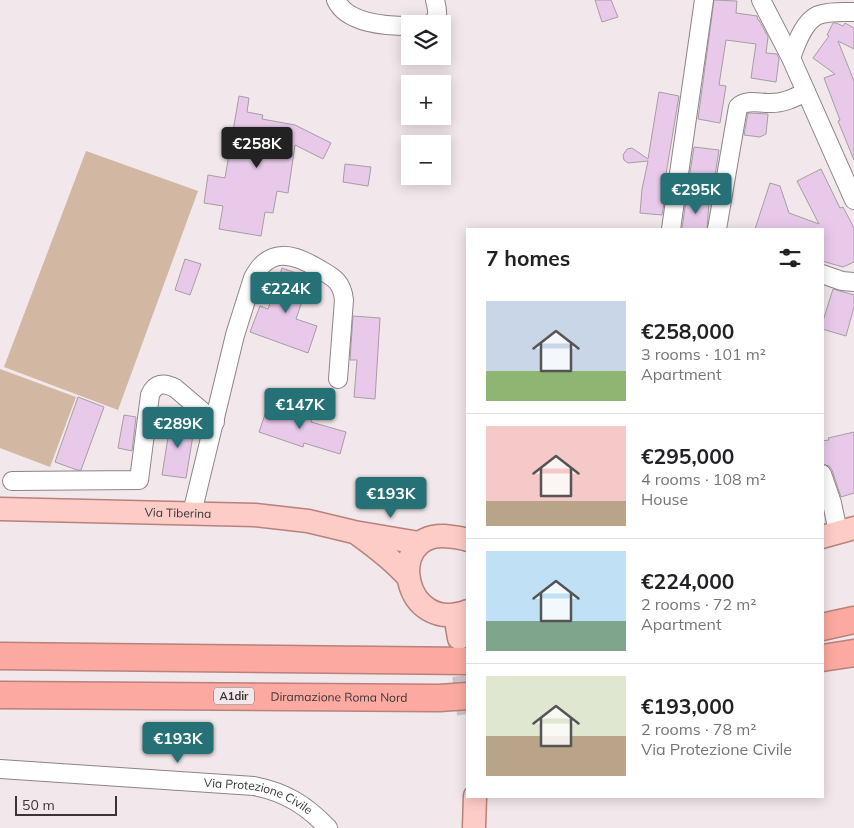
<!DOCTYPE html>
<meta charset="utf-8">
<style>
:root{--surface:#fff;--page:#f2f2f2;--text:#202124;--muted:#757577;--line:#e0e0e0;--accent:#267176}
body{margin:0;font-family:Mulish,sans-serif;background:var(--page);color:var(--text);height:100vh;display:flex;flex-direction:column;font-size:19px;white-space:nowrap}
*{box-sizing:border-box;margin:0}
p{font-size:16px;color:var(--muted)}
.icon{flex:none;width:28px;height:28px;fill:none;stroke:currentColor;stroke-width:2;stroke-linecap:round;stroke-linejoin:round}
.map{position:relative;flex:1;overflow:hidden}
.sheet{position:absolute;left:466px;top:228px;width:358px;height:570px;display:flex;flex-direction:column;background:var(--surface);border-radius:0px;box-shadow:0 2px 12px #0003}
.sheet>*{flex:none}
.controls{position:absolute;left:401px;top:15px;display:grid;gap:10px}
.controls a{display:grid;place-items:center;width:50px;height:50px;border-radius:0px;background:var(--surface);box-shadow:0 2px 12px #0003;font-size:25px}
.scale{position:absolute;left:15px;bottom:12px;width:102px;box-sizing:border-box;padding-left:5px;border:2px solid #393536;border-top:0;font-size:14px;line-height:18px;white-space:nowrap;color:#393536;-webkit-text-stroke:4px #f2e7ea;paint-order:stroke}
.price{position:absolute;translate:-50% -42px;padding:0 11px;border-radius:5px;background:var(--accent);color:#fff;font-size:16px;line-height:32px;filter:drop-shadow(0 1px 2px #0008)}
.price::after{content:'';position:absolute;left:50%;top:30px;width:15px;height:11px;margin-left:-8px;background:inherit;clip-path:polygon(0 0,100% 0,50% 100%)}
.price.active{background:#222;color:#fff}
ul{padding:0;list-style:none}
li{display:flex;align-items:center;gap:15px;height:125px;padding:0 20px}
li+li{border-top:1px solid var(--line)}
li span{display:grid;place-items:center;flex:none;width:140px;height:100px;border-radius:0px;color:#555}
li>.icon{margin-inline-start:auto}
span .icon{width:60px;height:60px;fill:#fffc;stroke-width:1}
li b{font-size:21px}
h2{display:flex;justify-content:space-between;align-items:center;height:60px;padding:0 20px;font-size:21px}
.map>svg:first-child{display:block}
.green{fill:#d2b7a3}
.building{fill:#e8c9e9;stroke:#a59ea5}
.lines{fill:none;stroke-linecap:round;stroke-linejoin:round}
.major-tunnel{stroke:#cdc3c6;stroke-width:22;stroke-dasharray:22 11;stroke-linecap:butt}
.minor-casing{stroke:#8e8487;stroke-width:20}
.major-casing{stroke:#b8817c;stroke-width:25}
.highway-casing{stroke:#b8817c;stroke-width:29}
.minor{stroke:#fff;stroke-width:18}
.major{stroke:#fdccc7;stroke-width:22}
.highway{stroke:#fcaaa1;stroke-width:26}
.labels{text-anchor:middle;stroke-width:5;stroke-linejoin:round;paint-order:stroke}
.shield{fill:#f2e7ea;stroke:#706a6c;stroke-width:1}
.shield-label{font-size:11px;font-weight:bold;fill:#393536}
.street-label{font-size:12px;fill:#393536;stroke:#f2e7ea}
</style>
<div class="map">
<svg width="854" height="828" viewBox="0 0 854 828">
<rect width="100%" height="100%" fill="#f2e7ea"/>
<g class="green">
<path d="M86,151l112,40 -80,219 -114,-43z"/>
<path d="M0,369l76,28 -26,70 -50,-19z"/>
</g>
<g class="building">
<path d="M595,0h16l7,17 -16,5z"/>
<path d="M714,0l23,1 -1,12 21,3 1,4h1l9,17 -2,16 11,1 2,5 -3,23 -25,-4 5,-34 -30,-4 -7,45 7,1 -6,37 -22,-4z"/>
<path d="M833,23h3l7,3 2,-3 9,5v21l-16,-8 16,40v79l-16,-39 2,-1 -16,-42 11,-4 -22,-16 16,-22 -2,-1z"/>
<path d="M659,92l20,4 -16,96h3l-4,23 -22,-2 2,-24 6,-28 -20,2 -4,-3 -1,-5 4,-6 5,-1 16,11z"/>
<path d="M239,96l10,2 -2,14 16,3 -1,4 33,6 36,18 -8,16 -28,-14 -7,48 -11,-2 -4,22 -8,-1 -4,24 -42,-7 4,-23 -19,-3 4,-28 17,3z"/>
<path d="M748,113l20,1 -2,20 -6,3 -16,-2z"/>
<path d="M694,147l25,3 -5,32 -25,-3z"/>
<path d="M345,164l26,3 -3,19 -25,-4z"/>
<path d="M821,169l19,39 3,-1 11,21v34l-11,5 -21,-6v-32h-67l15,-46 10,3 9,27 30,11 -22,-43z"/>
<path d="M686,200l23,3 -2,26h-25z"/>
<path d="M185,259l16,5 -11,31 -15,-5z"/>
<path d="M282,268l28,10 -14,41 21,7 -9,27 -58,-21 10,-26 8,3z"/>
<path d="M833,289l21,6v12l-8,29 -24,-7v-5z"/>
<path d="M353,316l27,2 -5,81 -21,-2 3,-37h-7z"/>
<path d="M78,397l26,10 -23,63h-4l-22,-8z"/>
<path d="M269,403l43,15 -1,4 35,10 -6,22 -36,-11 -1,4 -44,-15z"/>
<path d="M124,415l12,2 -4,34 -14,-3z"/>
<path d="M171,419l24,4 -9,55 -24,-3z"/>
<path d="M854,432v61l-13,4 -9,-27 -3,-4 -7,-2v-23l7,-1 -1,-2z"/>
</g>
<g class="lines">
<path class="major-tunnel" d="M459,643l9,71"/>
<g class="minor-casing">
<g id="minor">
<path d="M336,0c11,24 51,26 74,26"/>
<path d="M761,0l30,58 63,142"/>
<path d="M431,24c9,-7 6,-15 4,-24"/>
<path d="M791,58c5,-14 14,-41 31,-44 10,-3 22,-2 32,-2"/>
<path d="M671,229l33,-229"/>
<path d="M717,229l21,-122c8,-8 20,-4 30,-4 14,1 26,-5 38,-11"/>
<path d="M822,274l20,7 12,1"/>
<path d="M822,474l10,29 6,29"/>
<path d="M12,481l127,-1 11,-85c5,-12 14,-13 25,-7l40,34"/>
<path d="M192,513l43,-178 18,-57c16,-31 40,-25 66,-9 14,8 23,12 25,31l-6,79"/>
<path id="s1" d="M0,769l254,17c31,6 52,19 74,42"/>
</g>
</g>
<g class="major-casing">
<g id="major">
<path id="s2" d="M0,509l255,6 53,6 46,11 65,11"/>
<path d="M359,535c18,13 34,25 49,42"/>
<path d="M822,537l32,-9"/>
<path d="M468,540c-8,-3 -16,-3 -24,-4 -59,-2 -41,100 24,75"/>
<path d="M455,615l4,23"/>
<path d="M474,828l1,-32"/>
</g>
</g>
<g class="highway-casing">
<g id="highway">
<path d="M822,627l32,-7"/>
<path d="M0,656l468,5"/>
<path d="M822,658l32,-5"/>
<path id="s3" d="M0,695l439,3 29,-2"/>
</g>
</g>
<use href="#minor" class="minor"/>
<use href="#major" class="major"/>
<use href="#highway" class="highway"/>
</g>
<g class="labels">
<rect class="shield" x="214" y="687.5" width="40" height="17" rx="4"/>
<g class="shield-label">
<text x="234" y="700">A1dir</text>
</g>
<g class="street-label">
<text dy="4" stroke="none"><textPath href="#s2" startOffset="178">Via Tiberina</textPath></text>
<text dy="4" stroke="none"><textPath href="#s3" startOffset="339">Diramazione Roma Nord</textPath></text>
<text dy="4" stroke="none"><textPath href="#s1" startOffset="261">Via Protezione Civile</textPath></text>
</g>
</g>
</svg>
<div class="controls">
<a><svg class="icon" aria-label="layers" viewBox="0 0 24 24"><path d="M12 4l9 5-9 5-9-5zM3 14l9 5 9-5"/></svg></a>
<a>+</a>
<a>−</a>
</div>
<div class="scale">50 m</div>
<b class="price active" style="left:257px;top:169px">€258K</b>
<b class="price" style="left:696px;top:215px">€295K</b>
<b class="price" style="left:286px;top:314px">€224K</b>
<b class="price" style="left:300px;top:430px">€147K</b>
<b class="price" style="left:178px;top:449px">€289K</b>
<b class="price" style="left:391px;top:519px">€193K</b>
<b class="price" style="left:178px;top:764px">€193K</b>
<section class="sheet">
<h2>7 homes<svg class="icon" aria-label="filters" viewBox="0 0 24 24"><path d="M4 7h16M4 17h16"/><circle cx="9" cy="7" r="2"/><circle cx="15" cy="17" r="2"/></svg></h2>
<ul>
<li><span style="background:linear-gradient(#c9d6e8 70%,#8fb573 0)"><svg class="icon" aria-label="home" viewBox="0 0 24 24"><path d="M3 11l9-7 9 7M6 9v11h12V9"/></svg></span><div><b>€258,000</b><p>3 rooms · 101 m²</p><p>Apartment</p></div></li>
<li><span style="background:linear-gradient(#f6c9c9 75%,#b9a48a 0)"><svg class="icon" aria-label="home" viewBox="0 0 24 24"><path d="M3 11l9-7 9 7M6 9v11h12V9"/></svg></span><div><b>€295,000</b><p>4 rooms · 108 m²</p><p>House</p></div></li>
<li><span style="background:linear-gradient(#bfe0f5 70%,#7fa58c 0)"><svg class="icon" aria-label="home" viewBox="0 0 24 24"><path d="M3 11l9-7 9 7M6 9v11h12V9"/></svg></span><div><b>€224,000</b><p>2 rooms · 72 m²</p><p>Apartment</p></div></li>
<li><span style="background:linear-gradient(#dfe7d0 60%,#b9a48a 0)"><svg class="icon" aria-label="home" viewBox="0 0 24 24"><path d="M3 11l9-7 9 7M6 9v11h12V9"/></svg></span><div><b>€193,000</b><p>2 rooms · 78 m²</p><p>Via Protezione Civile</p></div></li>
</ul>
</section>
</div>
